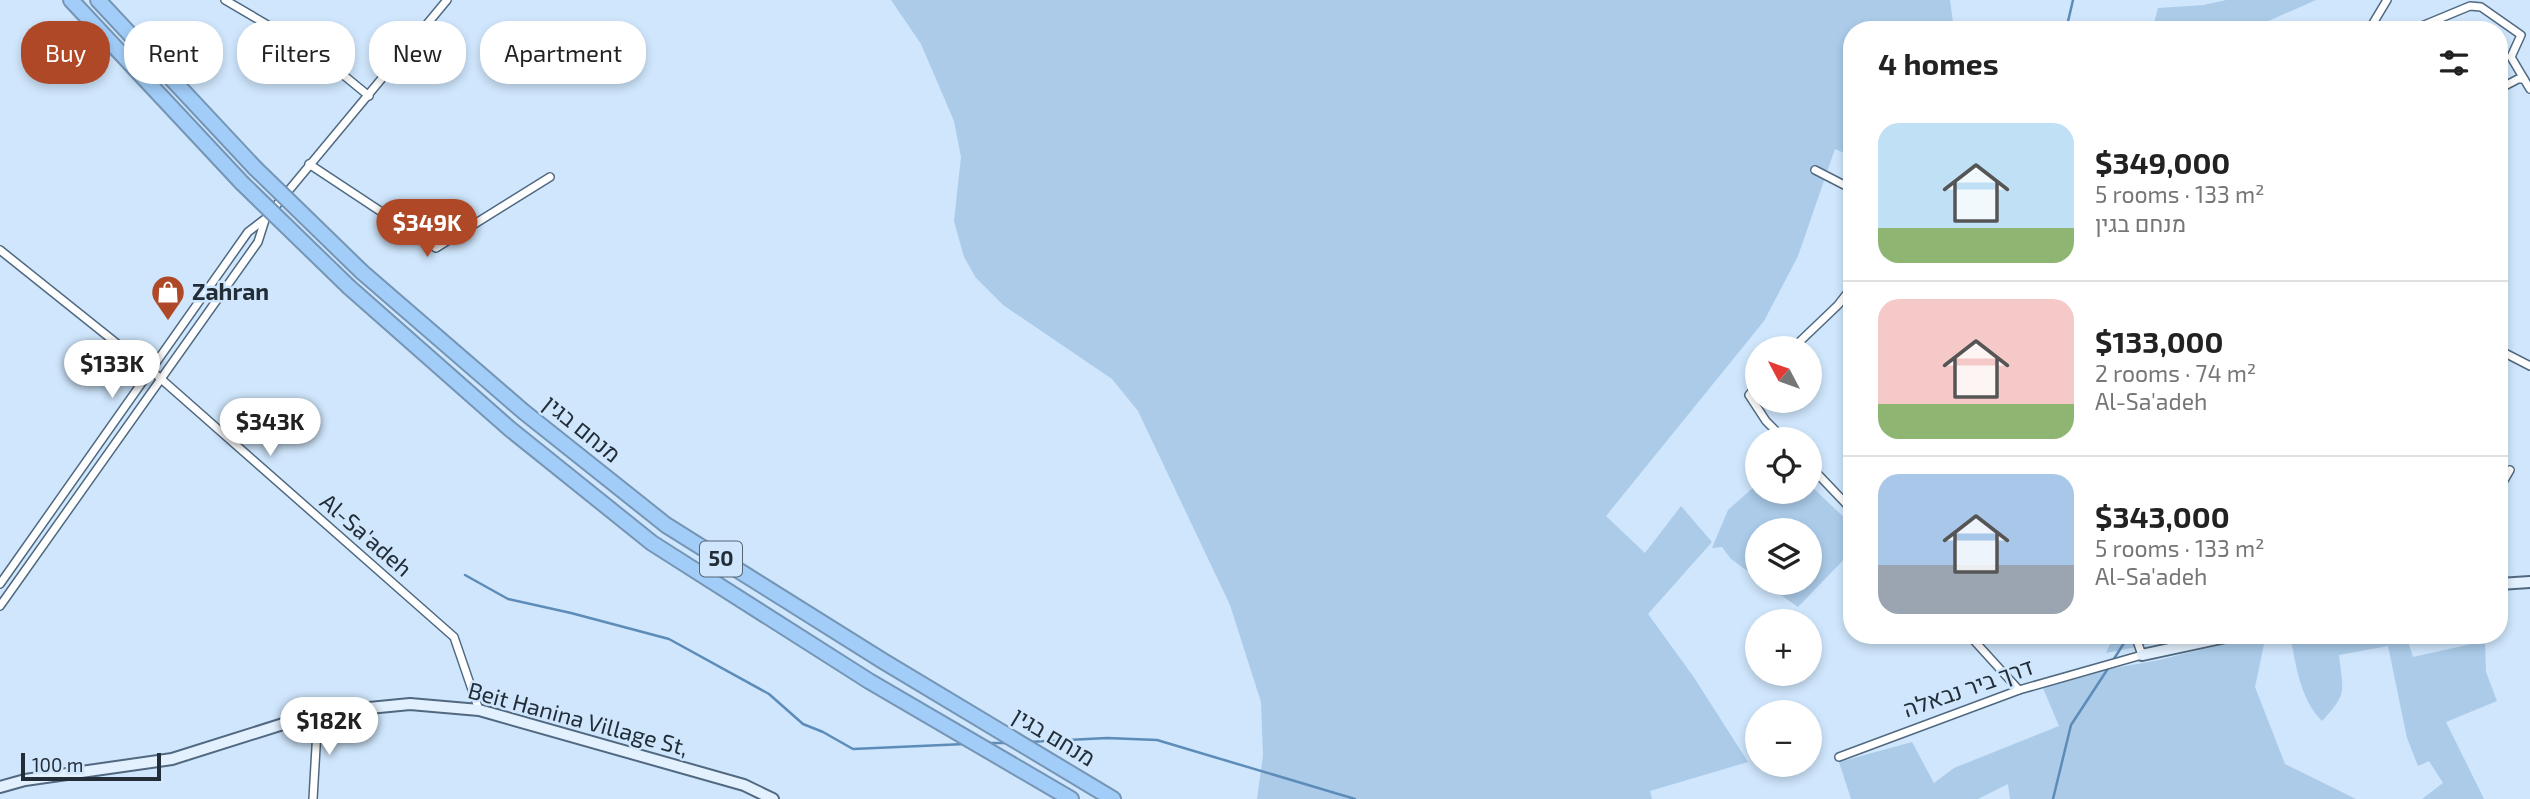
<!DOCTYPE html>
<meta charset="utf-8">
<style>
:root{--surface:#fff;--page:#f6f6f6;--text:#222;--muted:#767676;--line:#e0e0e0;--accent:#af4826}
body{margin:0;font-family:"Exo 2",Heebo,sans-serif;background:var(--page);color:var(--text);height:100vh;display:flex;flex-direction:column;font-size:26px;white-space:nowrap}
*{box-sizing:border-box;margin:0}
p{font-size:23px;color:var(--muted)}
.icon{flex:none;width:38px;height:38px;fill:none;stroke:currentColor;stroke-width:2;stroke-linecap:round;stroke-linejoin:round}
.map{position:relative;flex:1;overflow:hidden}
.details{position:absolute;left:1843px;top:21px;width:665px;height:623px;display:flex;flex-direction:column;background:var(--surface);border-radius:28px;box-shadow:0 4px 10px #0003}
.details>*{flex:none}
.guide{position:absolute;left:21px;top:21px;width:665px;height:63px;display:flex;gap:14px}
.needle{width:46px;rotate:311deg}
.buttons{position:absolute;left:1745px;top:336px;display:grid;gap:14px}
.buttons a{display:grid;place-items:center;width:77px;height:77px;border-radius:50%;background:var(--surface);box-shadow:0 4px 10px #0003;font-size:35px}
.scale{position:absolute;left:21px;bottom:18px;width:140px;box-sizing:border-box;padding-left:7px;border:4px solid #222d38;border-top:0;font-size:19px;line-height:24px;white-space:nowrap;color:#222d38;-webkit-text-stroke:5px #cfe6fc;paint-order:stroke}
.price{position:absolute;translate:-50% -60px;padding:0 16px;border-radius:24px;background:#fff;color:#222;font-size:23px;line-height:46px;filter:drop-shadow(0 2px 4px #0008)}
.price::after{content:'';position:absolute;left:50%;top:42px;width:21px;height:16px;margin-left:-10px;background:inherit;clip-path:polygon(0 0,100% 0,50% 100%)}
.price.current{background:var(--accent);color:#fff}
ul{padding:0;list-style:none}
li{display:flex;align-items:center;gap:21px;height:175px;padding:0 35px}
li+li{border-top:2px solid var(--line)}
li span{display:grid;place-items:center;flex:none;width:196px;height:140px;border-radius:21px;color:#555}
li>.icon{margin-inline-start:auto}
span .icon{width:84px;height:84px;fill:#fffc;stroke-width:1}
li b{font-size:30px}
h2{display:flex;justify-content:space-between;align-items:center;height:84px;padding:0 35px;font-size:30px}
.pill{padding:0 24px;border-radius:28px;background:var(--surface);box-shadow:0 4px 10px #0003;font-size:24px;line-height:63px}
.pill.current{background:var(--accent);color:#fff}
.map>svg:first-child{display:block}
.green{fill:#abcbe9}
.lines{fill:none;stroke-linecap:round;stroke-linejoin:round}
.stream{stroke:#5d8cb9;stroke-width:2.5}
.street-casing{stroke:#506981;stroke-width:10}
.secondary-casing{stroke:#506981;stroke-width:14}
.highway-casing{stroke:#7595b5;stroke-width:18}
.street{stroke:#fff;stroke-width:7}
.secondary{stroke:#e3f0fd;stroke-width:10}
.highway{stroke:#a1cdf8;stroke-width:14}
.highway-bridge-casing{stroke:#7595b5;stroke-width:18;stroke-linecap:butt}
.highway-bridge{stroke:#a1cdf8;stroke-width:14}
.labels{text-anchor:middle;stroke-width:5;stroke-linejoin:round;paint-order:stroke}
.shield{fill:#cfe6fc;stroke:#566473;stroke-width:2}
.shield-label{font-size:21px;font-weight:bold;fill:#222d38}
.poi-label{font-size:23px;font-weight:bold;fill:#222d38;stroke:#cfe6fc;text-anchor:start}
.street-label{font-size:23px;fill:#222d38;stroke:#cfe6fc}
</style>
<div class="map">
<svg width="2530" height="799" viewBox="0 0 2530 799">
<rect width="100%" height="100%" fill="#cfe6fc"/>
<g class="green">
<path d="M891,0h1059l4,30h-102l-1,126 -16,-7 -37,107 -34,65 -158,195 39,37 36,-47 31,36 -64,72 45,62 55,86 -98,29 2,8h-395l6,-43 -2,-54 -31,-97 -92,-194 -26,-32 -109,-74 -27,-27 -12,-21 -10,-36 7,-64 -7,-36 -33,-77z"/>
<path d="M2226,0h90l-68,30h-96l6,-22 46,-3z"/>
<path d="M1810,485l41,39v28l-53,55 -34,-24h46v-53h-53v48l-26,-19 -9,-12 -10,1 16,-38 27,-24 2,6h8l14,8 8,-8h23z"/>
<path d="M2114,635h81l-89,18z"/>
<path d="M2260,635h6l-11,52 30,77 71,35h-346l-2,-15 -30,15h-127l-12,-37 73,-20 22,41 20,-15 105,-42 -16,-38 50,-16 66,-12z"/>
<path d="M2290,635h116l7,22 72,-16 1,31 11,29 -51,21 38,77h-62l21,-16 -14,-22 -11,5 -11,-28 -19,-92 -49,9c4,36 9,38 -17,66 -22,-22 -26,-56 -32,-86z"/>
</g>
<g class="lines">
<g class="stream">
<path d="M2066,30l7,-30"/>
<path d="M465,575l43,24 63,14 98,26 100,55 34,30 20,8 30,17 112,-5"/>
<path d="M2112,662l17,-27"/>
<path d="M1028,742l79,-4 50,2 198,59"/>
<path d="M989,743h18"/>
<path d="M2053,799l18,-74 38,-58"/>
</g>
<g class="street-casing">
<g id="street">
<path d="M225,0l94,55 50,41"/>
<path d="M2369,30l18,-30"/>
<path d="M2412,30l58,-24 11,1 40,28 -10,22 13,22"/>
<path d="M2499,89l19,-10h6l6,10"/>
<path d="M309,164l127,84 114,-71"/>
<path d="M1815,170l37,19"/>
<path d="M0,250l160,128 294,259 25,73"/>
<path d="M1793,348l45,-43 14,-18"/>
<path d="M2499,350l31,16"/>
<path d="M1757,385l-8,10 17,26 18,18"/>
<path d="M1810,466l42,44"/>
<path d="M2499,489l11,-19"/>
<path d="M0,584l248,-352 17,-13 182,-219"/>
<path d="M0,606l258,-364 7,-22"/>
<path d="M1969,635l50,55"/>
<path d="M1839,757l180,-67 123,-35 -7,-20"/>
<path d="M313,799l5,-86"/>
</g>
</g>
<g class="secondary-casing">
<g id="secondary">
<path d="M2499,584l31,-2"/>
<path d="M2142,655l93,-20"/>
<path d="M0,787l25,-7 147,-21 146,-46 92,-9 69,6 265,75 29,14"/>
</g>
</g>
<g class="highway-casing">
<g id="highway">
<path d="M71,0l171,183"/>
<path d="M98,0l157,168"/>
<path d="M362,272l162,140 142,113 217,136 230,138"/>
<path d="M349,287l161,142 142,114 217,138 202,118"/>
</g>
</g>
<use href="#street" class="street"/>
<use href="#secondary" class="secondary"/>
<use href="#highway" class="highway"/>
<g class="highway-bridge-casing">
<g id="highway-bridge">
<path d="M255,168l107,104"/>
<path d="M242,183l107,104"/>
</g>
</g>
<use href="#highway-bridge" class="highway-bridge"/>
</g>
<defs>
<g id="shop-pin" transform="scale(1.75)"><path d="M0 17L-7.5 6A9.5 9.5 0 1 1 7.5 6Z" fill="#af4826" stroke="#cfe6fc"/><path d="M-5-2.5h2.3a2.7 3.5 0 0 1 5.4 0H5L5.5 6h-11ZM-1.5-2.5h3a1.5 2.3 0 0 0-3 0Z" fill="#fff"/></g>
</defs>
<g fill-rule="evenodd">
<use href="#shop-pin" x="168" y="292"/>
</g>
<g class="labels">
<rect class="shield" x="700" y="541.5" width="42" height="35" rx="5"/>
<g class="shield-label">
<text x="721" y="566">50</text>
</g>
<g class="poi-label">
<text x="192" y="300">Zahran</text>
</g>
<g class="street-label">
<text transform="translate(582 429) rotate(39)" y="8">מנחם בגין</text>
<text transform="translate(366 535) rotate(41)" y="8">Al-Sa'adeh</text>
<text transform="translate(1968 688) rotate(-19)" y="8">דרך ביר נבאלה</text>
<text transform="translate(578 719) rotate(15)" y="8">Beit Hanina Village St,</text>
<text transform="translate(1054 737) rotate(31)" y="8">מנחם בגין</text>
</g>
</g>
</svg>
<div class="buttons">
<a><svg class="needle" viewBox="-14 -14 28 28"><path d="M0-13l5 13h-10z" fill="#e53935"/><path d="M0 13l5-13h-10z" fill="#767676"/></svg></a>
<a><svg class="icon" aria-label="locate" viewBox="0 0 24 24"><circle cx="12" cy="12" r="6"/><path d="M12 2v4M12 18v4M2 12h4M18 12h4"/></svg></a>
<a><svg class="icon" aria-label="layers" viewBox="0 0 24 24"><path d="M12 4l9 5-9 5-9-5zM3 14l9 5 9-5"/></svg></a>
<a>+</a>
<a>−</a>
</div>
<div class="scale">100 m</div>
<b class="price current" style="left:427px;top:259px">$349K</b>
<b class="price" style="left:112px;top:400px">$133K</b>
<b class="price" style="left:270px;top:458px">$343K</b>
<b class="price" style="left:329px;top:757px">$182K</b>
<div class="guide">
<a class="pill current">Buy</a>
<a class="pill">Rent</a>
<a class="pill">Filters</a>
<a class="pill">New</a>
<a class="pill">Apartment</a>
</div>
<section class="details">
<h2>4 homes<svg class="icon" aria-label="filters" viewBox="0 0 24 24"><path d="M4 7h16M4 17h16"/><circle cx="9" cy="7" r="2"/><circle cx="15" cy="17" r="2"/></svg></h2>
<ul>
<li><span style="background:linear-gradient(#bfe0f5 75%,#8fb573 0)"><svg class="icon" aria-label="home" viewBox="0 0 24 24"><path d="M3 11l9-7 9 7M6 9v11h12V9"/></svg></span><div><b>$349,000</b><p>5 rooms · 133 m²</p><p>מנחם בגין</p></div></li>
<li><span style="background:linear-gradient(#f6c9c9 75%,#8fb573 0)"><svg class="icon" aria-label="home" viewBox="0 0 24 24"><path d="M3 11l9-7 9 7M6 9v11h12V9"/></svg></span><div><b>$133,000</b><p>2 rooms · 74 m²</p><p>Al-Sa'adeh</p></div></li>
<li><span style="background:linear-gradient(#a9c7e8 65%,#9aa5b1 0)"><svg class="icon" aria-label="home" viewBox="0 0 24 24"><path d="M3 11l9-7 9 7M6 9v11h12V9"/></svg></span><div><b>$343,000</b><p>5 rooms · 133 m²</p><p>Al-Sa'adeh</p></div></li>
</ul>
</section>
</div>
